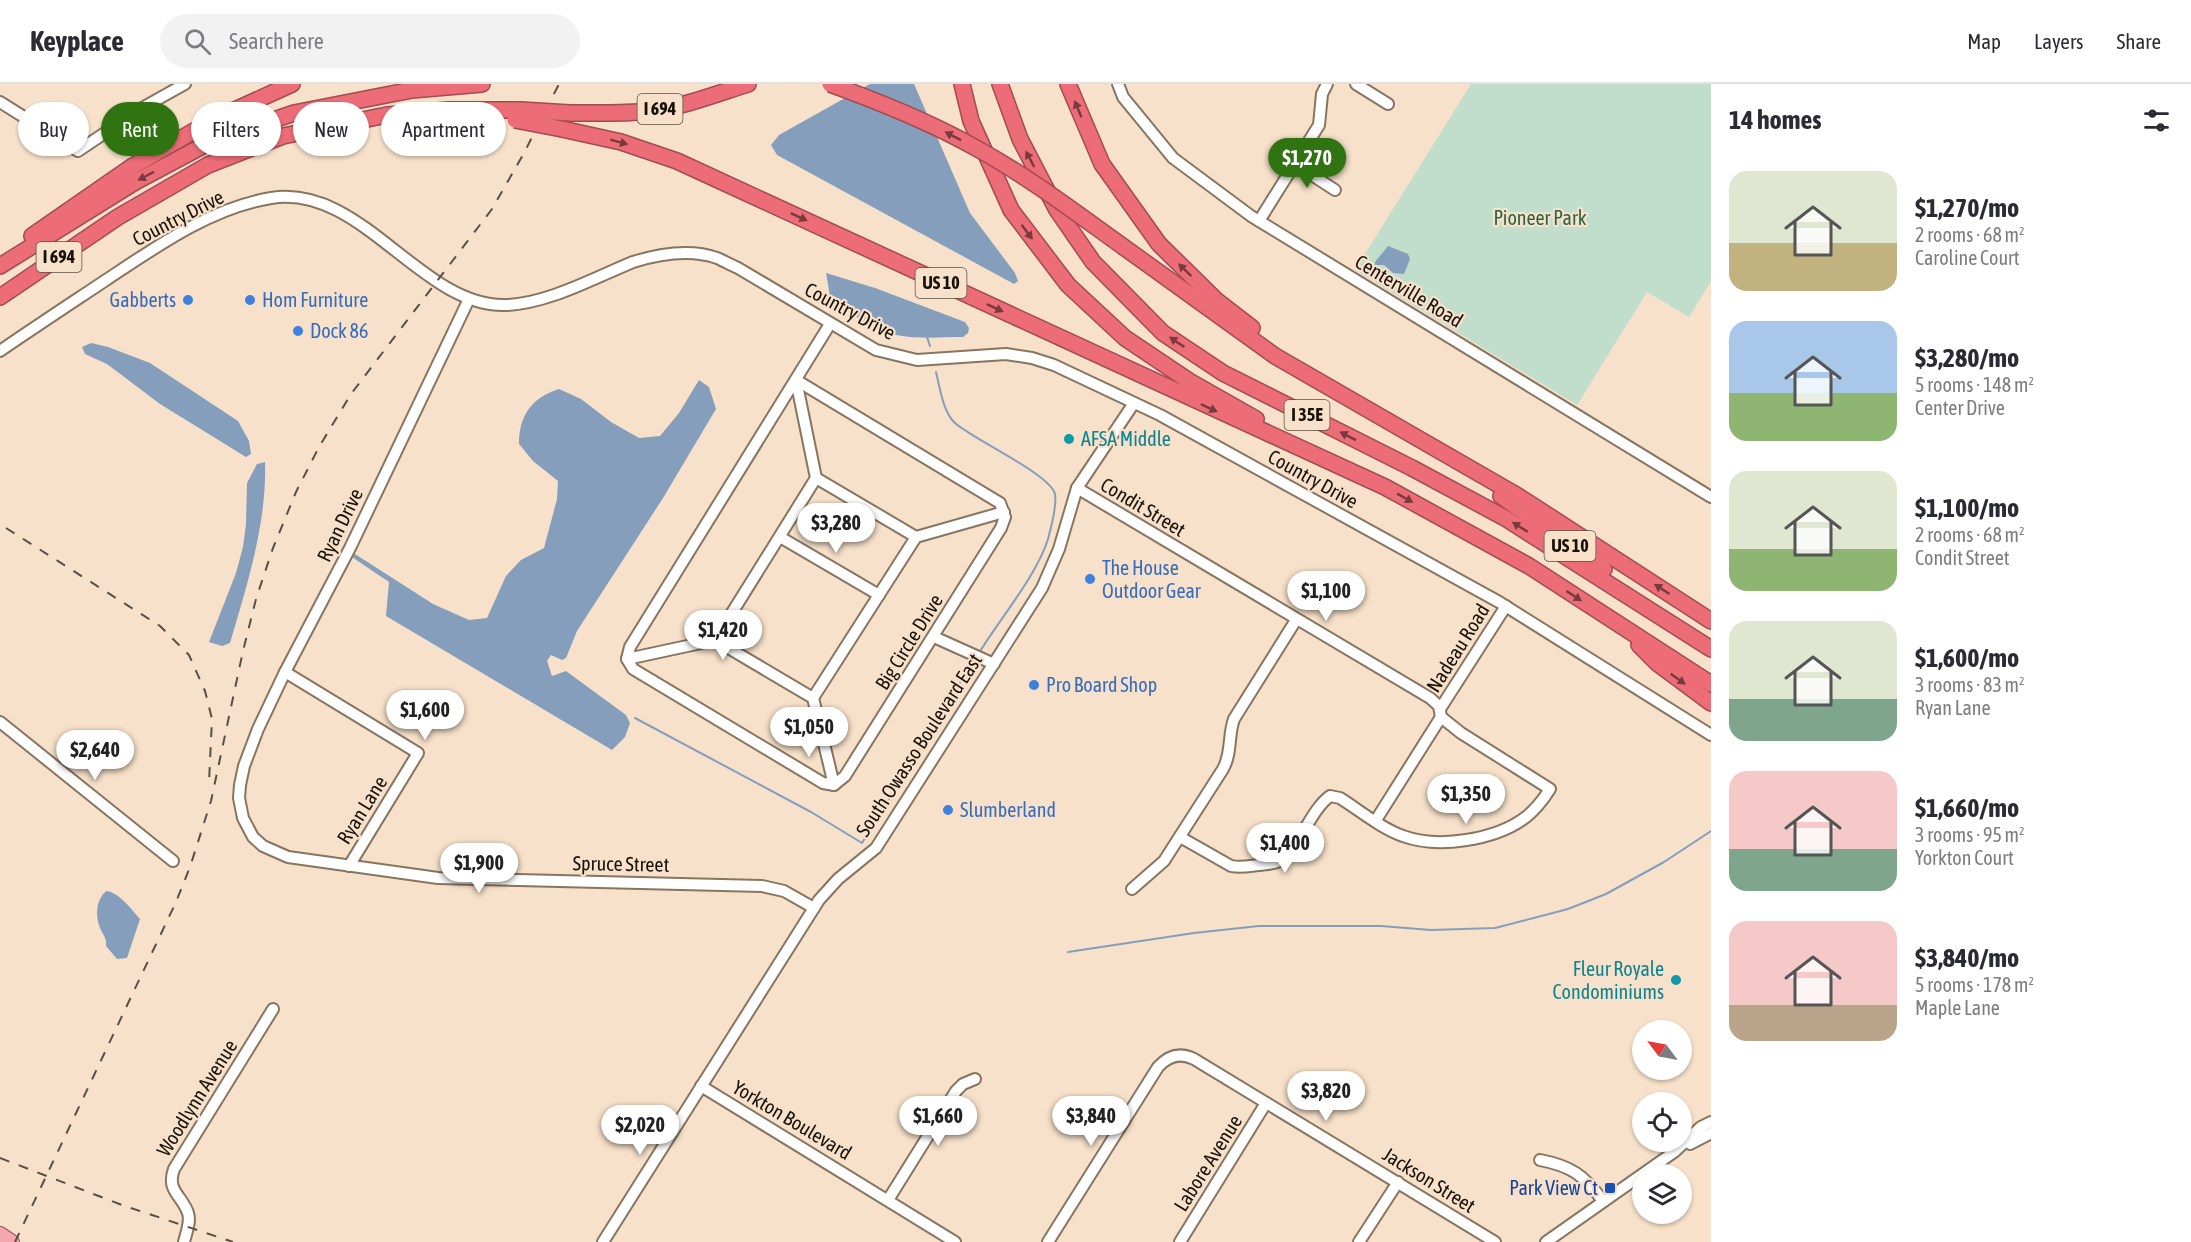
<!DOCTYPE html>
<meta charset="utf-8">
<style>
:root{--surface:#fff;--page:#f2f2f3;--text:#2b2b33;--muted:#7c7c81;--line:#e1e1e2;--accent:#307412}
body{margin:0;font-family:"Asap Condensed",sans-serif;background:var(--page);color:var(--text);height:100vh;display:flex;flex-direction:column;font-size:22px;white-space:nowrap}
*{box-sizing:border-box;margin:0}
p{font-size:20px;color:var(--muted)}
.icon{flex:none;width:33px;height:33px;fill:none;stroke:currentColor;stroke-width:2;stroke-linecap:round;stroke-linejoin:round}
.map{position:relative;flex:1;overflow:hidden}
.sheet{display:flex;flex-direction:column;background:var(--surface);width:480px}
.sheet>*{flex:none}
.hud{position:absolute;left:18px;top:18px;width:570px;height:54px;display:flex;gap:12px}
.needle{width:39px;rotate:302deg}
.fabs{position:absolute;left:1632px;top:936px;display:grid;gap:12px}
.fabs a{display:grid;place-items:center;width:60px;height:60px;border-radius:50%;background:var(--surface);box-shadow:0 2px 4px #0004;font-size:30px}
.price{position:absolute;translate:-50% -51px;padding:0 14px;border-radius:21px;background:#fff;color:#222;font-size:20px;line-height:39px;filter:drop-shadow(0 2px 3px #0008)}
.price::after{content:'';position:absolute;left:50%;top:36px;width:18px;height:14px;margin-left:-9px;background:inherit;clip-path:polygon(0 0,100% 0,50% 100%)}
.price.current{background:var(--accent);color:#fff}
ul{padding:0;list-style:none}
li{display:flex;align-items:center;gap:18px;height:150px;padding:0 18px}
li span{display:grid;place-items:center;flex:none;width:168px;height:120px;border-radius:18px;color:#555}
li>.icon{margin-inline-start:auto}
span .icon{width:72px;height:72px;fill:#fffc;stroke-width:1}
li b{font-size:26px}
h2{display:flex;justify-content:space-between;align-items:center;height:72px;padding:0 18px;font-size:26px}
.tag{padding:0 21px;border-radius:27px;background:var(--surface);box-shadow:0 2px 4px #0004;font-size:21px;line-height:54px}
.tag.current{background:var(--accent);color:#fff}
header{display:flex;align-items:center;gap:36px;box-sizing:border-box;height:84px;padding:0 30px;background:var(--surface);border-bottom:2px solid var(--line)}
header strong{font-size:28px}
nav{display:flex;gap:33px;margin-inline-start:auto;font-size:21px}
.search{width:420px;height:54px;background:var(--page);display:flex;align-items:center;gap:15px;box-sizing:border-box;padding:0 21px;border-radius:33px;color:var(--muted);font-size:22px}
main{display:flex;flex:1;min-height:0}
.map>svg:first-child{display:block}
.green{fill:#c1ddcb}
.water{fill:#849ebc}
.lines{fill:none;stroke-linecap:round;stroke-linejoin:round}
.stream{stroke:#849ebc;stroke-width:2}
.minor-casing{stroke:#88755f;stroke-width:14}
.major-casing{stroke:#a24c51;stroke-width:16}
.highway-casing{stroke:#a24c51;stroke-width:18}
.minor{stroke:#fff;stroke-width:10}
.major{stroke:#f4a7ad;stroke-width:14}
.highway{stroke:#ec6c77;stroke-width:15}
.rail{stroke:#5b4f43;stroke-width:2;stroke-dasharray:10 10;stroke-linecap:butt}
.highway-bridge-casing{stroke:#a24c51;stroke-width:18;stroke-linecap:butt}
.highway-bridge{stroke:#ec6c77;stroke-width:15}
.oneway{fill:#783a3b}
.shop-dot{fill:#3f7fe0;stroke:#f7e1ca;stroke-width:2}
.culture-dot{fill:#0f9aa8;stroke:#f7e1ca;stroke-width:2}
.transit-dot{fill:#1a4fb4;stroke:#f7e1ca;stroke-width:2}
.labels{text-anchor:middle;stroke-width:4.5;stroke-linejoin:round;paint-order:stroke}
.shield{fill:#f7e1ca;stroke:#5c5044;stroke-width:1.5}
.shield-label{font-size:18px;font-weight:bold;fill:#19120a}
.street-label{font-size:20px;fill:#19120a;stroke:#f7e1ca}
.park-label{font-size:20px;fill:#2a6544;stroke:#f7e1ca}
.shop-label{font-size:20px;fill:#366cbe;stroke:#f7e1ca;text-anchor:start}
.culture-label{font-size:20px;fill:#0d838f;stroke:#f7e1ca;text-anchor:start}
.transit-label{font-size:20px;fill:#164399;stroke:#f7e1ca;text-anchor:end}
</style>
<header>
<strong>Keyplace</strong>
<div class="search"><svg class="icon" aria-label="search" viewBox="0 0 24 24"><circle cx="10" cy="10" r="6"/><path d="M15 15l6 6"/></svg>Search here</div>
<nav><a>Map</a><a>Layers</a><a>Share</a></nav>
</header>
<main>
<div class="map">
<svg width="1711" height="1158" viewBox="0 0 1711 1158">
<rect width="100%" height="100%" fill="#f7e1ca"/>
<path class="green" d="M1471,0h240v197l-22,36 -42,-25 -70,113 -222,-135z"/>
<g class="water">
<path d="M870,0h44l56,129 45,60 3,8 -4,3 -237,-129 -6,-10 8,-10z"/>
<path d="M1388,162l20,8 2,5 -6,15 -11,-1 -9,-8h-9v-3z"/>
<path d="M826,189l49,15 90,34 4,6 -1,5 -5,4c-25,0 -51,3 -75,-4 -19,-6 -37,-20 -53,-30l-5,-7z"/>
<path d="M91,259l17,4 42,16 88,58 11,20 2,13 -5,3 -86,-53 -53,-40 -22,-10 -3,-7z"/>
<path d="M699,296l10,7 7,22 -53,89 -86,133 -11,27 -4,2 -11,-5 -4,6 5,15 14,-5 60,44 4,8 -5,14 -13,13 -226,-134 3,-34 -37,-25 1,-2 2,-1 78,50 36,16 18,-2 19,-42 15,-16 23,-12 13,-49 1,-18 -25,-20 -14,-17c0,-28 12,-46 40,-55l22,10 30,23 28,16 21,-2 19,-23z"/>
<path d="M265,378c2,61 -18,123 -35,181l-8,3 -13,-4 27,-69 7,-26 3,-23 1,-41 10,-19z"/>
<path d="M106,807c13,1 26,19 34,28l-13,39 -10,1 -11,-13c1,-8 -3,-11 -6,-18 -5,-13 -4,-28 6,-37z"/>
</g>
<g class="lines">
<g class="stream">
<path d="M927,253l3,9"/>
<path d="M936,288c4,16 7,40 19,51 19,17 95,51 100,71 2,12 -4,34 -7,45 -11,36 -49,81 -69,114"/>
<path d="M635,634l176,94 51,31 112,-183"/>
<path d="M1068,868l126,-19 65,-7h122l50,4 64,-2 73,-19 38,-15 58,-32 47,-31"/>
</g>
<g class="minor-casing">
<g id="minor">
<path d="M1118,0l5,13 50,61 78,58 460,281"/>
<path d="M1356,0l32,20"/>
<path d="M0,18l78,49 64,-43 43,-24"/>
<path d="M1295,80l40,26"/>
<path d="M1259,137l60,-96 3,-31 5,-10"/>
<path d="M469,215l-119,249 -65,124 -27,57 -14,37 -4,19 -1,13 4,20 10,19 10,9 25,11 150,21 324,8 22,5 30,17"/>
<path d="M0,267c35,-24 70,-47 106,-71 50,-33 104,-72 165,-82 90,-15 150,109 234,107 42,-1 89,-27 128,-43 26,-8 58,-13 84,-4 7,3 14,7 21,10l138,82 41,10 89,-6 26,4 22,7 106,50 339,187 212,133"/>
<path d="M796,296l204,123 5,14 -4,11 -156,248 -11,9 -11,-2 -190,-114 -6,-10 3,-12 200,-323"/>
<path d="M816,394l100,59"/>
<path d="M1077,404l353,210 9,8 2,11 20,16 89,56c-7,11 -14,20 -24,28 -30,23 -88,32 -123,19 -21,-7 -44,-26 -63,-38l-10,-2c-21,15 -32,57 -53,66 -5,2 -12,2 -18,3 -10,1 -18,3 -28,1l-51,-29"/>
<path d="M780,453l99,58"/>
<path d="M934,553l60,27"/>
<path d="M715,556l101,-162 -20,-98"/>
<path d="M627,575l88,-19 98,58 21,87"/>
<path d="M285,588l133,81 -69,113"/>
<path d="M813,614l103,-161 88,-25"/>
<path d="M1440,625l66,-103"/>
<path d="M0,638l173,139"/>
<path d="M1376,736l65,-103"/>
<path d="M1132,805l32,-28 59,-92c9,-16 5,-34 11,-50l62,-99"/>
<path d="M701,1002l254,156"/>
<path d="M1690,1060l21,-11"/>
<path d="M1540,1076c31,6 44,15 63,41"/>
<path d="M888,1116l68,-109 7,-7 12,-5"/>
<path d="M184,1158c2,-9 7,-20 4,-29 -6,-18 -22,-22 -14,-44l99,-160"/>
<path d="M603,1158l216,-342 19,-21 38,-31 166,-260 17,-39 18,-61 57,-85"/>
<path d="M1048,1158l110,-175c10,-11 22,-15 36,-8l301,183"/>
<path d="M1180,1158l86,-139"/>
<path d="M1359,1158l39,-60"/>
<path d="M1546,1158l128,-90 27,-25 10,-5"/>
</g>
</g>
<g class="major-casing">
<path id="major" d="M0,1150l12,8"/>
</g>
<g class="highway-casing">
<g id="highway">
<path d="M962,0l9,37 40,89 57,75 57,53 64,43 67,38"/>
<path d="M1000,0l20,55 37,71 36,52 70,71 60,40 189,95 93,50 206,131"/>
<path d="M1068,0l34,80 57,80 58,57 35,27"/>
<path d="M570,29c26,0 53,1 79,-2 34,-4 67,-17 99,-27"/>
<path d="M562,45l59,13 56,19 708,326 144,79 182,118"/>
<path d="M32,152l101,-70 82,-47 77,-35"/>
<path d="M1125,164l150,108 243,140 193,125"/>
<path d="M0,182l135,-84 77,-41 82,-28 118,-23 70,-6"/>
<path d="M0,213l118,-80 90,-52 75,-29 104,-21 62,-5h71"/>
<path d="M1501,412l103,73"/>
<path d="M1639,561l18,18 54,40"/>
</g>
</g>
<use href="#minor" class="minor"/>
<use href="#major" class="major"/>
<use href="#highway" class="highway"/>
<g class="rail">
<path d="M6,444l154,98 29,29 16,36 7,28 -3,63"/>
<path d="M0,1074l122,47 111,37"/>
<path d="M15,1158l161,-340 14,-35 21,-66 32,-150 13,-52 17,-51 23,-56 23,-45 32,-53 141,-185 32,-56 35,-69"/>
</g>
<g class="highway-bridge-casing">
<g id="highway-bridge">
<path d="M830,0c50,18 100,38 146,64 53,29 100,65 149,100"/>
<path d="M520,26l50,3"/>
<path d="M515,36l47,9"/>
</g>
</g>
<use href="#highway-bridge" class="highway-bridge"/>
</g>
<defs><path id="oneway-solid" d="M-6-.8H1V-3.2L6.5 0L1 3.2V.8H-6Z" transform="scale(1.5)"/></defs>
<g class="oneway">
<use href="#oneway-solid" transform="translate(1078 25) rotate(-113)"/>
<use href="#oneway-solid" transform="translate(953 52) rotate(-153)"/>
<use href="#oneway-solid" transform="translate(619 58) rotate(15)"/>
<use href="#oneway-solid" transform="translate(1030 75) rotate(-118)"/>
<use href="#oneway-solid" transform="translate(146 92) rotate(152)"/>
<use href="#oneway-solid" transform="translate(799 133) rotate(25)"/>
<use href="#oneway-solid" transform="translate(1027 148) rotate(53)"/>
<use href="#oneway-solid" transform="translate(1185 186) rotate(-136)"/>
<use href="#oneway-solid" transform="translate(995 224) rotate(25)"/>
<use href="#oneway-solid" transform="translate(1177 258) rotate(-146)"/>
<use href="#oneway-solid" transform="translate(1209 324) rotate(25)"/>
<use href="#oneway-solid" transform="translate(1348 352) rotate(-153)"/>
<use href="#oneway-solid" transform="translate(1405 414) rotate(29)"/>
<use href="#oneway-solid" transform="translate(1520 443) rotate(-148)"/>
<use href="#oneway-solid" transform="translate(1662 505) rotate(-147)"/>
<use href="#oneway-solid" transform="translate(1574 512) rotate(33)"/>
<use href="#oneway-solid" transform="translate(1678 595) rotate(36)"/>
</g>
<g class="shop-dot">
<circle cx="188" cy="216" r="6"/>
<circle cx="250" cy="216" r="6"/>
<circle cx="298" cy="247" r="6"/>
<circle cx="1090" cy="495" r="6"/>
<circle cx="1034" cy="601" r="6"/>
<circle cx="948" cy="726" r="6"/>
</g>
<g class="culture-dot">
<circle cx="1069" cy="355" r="6"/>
<circle cx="1676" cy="896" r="6"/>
</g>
<rect class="transit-dot" x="1604" y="1098" width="12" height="12" rx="3"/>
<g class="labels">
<g class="shield">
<rect x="637.5" y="10" width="45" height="30" rx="4.5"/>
<rect x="36.5" y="158" width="45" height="30" rx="4.5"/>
<rect x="915.5" y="184" width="51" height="30" rx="4.5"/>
<rect x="1284.5" y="316" width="45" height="30" rx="4.5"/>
<rect x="1544.5" y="447" width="51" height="30" rx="4.5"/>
</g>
<g class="shield-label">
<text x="660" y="31">I 694</text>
<text x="59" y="179">I 694</text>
<text x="941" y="205">US 10</text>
<text x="1307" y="337">I 35E</text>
<text x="1570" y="468">US 10</text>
</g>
<g class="street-label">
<text transform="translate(178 134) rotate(-27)" y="7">Country Drive</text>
<text transform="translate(1409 207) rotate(31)" y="7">Centerville Road</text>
<text transform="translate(850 227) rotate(28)" y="7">Country Drive</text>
<text transform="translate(1313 395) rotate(29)" y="7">Country Drive</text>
<text transform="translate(1143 423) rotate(31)" y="7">Condit Street</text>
<text transform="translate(340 441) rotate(-64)" y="7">Ryan Drive</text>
<text transform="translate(909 558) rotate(-58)" y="7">Big Circle Drive</text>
<text transform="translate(1458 564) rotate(-58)" y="7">Nadeau Road</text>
<text transform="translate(919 661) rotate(-57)" y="7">South Owasso Boulevard East</text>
<text transform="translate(362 726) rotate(-58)" y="7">Ryan Lane</text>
<text transform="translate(621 780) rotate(1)" y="7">Spruce Street</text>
<text transform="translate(197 1014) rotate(-58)" y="7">Woodlynn Avenue</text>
<text transform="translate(792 1036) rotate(31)" y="7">Yorkton Boulevard</text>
<text transform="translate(1208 1079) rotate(-58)" y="7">Labore Avenue</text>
<text transform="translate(1429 1096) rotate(32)" y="7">Jackson Street</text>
</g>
<g class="park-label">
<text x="1540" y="141">Pioneer Park</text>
</g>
<g class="shop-label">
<text x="176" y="223" text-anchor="end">Gabberts</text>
<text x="262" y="223">Hom Furniture</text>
<text x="310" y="254">Dock 86</text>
<text x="1102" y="491">The House<tspan x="1102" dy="23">Outdoor Gear</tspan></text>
<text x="1046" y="608">Pro Board Shop</text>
<text x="960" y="733">Slumberland</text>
</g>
<g class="culture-label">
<text x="1081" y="362">AFSA Middle</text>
<text x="1664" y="892" text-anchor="end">Fleur Royale<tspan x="1664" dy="23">Condominiums</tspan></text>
</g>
<g class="transit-label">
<text x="1598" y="1111">Park View Ct</text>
</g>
</g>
</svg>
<div class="fabs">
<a><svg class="needle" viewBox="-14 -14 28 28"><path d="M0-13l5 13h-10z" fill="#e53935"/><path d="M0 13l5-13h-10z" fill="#7c7c81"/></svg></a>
<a><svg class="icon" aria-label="locate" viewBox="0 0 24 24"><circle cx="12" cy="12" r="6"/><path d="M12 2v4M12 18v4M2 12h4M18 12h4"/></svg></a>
<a><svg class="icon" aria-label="layers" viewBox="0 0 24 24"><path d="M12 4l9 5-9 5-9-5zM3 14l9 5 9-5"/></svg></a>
</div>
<b class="price current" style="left:1307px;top:105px">$1,270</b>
<b class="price" style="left:836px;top:470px">$3,280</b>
<b class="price" style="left:1326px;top:538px">$1,100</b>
<b class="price" style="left:723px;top:577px">$1,420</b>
<b class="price" style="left:425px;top:657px">$1,600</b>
<b class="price" style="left:809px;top:674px">$1,050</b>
<b class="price" style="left:95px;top:697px">$2,640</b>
<b class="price" style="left:1466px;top:741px">$1,350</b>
<b class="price" style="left:1285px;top:790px">$1,400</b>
<b class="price" style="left:479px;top:810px">$1,900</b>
<b class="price" style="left:1326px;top:1038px">$3,820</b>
<b class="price" style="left:938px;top:1063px">$1,660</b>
<b class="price" style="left:1091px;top:1063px">$3,840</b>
<b class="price" style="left:640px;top:1072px">$2,020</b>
<div class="hud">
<a class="tag">Buy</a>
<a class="tag current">Rent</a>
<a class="tag">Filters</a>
<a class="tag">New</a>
<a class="tag">Apartment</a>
</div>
</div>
<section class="sheet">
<h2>14 homes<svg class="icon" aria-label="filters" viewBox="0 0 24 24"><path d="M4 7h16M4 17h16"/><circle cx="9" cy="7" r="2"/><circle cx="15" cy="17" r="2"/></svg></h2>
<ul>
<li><span style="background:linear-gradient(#dfe7d0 60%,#c2b280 0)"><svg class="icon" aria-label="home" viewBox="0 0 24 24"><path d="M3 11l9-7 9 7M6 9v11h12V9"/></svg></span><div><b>$1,270/mo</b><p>2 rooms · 68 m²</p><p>Caroline Court</p></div></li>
<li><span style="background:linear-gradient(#a9c7e8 60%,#8fb573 0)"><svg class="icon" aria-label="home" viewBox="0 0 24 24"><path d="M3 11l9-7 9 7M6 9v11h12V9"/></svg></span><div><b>$3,280/mo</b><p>5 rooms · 148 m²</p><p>Center Drive</p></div></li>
<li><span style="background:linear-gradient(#dfe7d0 65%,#8fb573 0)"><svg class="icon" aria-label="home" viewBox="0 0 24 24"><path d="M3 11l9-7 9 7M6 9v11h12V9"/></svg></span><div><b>$1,100/mo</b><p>2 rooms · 68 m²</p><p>Condit Street</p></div></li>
<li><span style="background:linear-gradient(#dfe7d0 65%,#7fa58c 0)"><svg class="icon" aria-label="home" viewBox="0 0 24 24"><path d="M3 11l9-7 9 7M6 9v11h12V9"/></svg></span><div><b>$1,600/mo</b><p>3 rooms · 83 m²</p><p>Ryan Lane</p></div></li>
<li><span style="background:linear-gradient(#f6c9c9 65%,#7fa58c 0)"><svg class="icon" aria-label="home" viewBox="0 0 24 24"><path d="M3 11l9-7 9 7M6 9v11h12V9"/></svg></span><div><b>$1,660/mo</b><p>3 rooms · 95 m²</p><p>Yorkton Court</p></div></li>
<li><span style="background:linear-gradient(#f6c9c9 70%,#b9a48a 0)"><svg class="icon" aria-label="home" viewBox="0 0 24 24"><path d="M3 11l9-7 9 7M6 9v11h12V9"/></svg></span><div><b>$3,840/mo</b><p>5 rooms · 178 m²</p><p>Maple Lane</p></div></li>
</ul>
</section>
</main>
